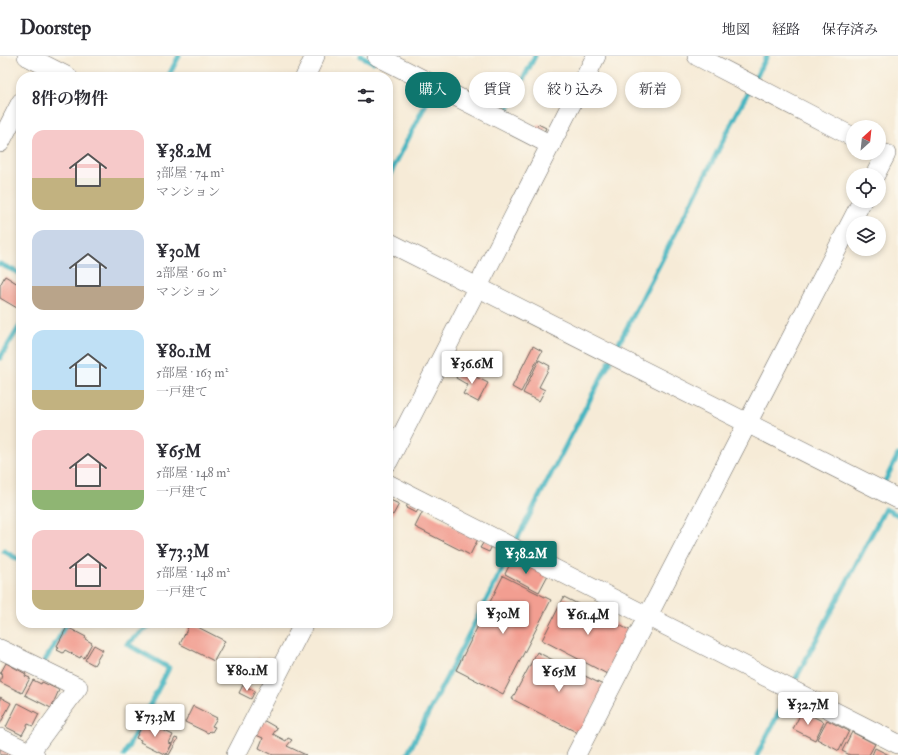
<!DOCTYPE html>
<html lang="ja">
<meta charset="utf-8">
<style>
:root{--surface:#fff;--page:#f7f7f7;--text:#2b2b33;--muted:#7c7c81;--line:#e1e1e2;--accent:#0f766e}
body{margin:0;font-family:"IM FELL Double Pica","Noto Serif JP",serif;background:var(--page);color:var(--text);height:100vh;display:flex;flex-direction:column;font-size:15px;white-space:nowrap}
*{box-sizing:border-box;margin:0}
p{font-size:13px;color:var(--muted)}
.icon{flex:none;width:22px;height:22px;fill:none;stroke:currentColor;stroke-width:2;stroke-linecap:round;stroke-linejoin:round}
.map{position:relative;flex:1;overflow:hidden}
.sheet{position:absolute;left:16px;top:16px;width:377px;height:556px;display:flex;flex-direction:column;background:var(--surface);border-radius:16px;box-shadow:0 2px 6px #0003}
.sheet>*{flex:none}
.guide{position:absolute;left:405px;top:16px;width:380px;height:36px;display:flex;gap:8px}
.needle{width:26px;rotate:27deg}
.buttons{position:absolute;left:846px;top:64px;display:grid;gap:8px}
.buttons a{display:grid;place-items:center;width:40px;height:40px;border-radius:50%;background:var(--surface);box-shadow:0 2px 6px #0003;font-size:20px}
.price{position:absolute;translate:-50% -34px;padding:0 9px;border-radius:4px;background:#fff;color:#222;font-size:13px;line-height:26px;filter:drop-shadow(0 1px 2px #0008)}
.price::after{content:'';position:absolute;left:50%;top:24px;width:12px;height:9px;margin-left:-6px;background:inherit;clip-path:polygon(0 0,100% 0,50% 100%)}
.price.selected{background:var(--accent);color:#fff}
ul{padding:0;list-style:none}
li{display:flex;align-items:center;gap:12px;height:100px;padding:0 16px}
li span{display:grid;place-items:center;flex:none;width:112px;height:80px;border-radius:12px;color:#555}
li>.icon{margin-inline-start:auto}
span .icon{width:48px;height:48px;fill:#fffc;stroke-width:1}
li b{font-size:17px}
h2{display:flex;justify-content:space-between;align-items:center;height:48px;padding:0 16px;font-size:17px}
.chip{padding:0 14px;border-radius:18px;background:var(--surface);box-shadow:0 2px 6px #0003;font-size:14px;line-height:36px}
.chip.selected{background:var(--accent);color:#fff}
header{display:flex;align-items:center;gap:24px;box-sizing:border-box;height:56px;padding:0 20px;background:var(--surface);border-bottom:1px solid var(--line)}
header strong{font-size:19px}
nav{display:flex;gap:22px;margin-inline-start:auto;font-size:14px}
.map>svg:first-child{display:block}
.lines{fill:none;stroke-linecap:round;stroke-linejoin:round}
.stream{stroke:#48b6c1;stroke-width:5}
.building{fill:#f29e91}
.minor-casing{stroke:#68645d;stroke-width:20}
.minor{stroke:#fff;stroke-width:19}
</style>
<header>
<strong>Doorstep</strong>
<nav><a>地図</a><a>経路</a><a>保存済み</a></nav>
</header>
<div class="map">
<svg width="898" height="699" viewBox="0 0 898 699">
<rect width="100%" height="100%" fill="#fbf7ec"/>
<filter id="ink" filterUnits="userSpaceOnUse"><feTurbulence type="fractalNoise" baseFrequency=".025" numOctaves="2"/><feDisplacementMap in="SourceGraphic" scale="8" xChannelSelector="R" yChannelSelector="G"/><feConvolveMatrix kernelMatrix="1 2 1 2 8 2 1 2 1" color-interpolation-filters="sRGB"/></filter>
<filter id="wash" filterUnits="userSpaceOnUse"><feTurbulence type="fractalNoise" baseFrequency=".012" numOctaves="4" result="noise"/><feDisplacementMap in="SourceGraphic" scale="16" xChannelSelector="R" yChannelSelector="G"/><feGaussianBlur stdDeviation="0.9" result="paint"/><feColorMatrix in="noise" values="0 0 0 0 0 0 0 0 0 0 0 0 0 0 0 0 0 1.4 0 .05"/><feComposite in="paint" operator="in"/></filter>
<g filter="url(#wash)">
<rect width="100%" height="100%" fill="#f6ebd7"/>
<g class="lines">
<g class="stream">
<path d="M361,0l12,6"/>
<path d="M168,21l11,-21"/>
<path d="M755,23l12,-23"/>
<path d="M505,59l30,-59"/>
<path d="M388,122l44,-86"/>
<path d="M0,208l21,10"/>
<path d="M616,293l132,-257"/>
<path d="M0,302l21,-34"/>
<path d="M882,431l16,-32"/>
<path d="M513,484l3,1 94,-180"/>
<path d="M4,495l17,10"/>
<path d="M44,606l24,-39"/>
<path d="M793,628l92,-175 13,6"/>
<path d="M124,699l45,-87 -42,-24 26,-21"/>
<path d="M407,699l104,-203"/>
<path d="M757,699l30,-58"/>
</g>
</g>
<g id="blocks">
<g class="building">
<path d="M538,68l8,4 -3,6 -8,-4z"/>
<path d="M5,220l13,8 3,-2v20l-4,6 -17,-10v-13z"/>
<path d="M533,290l9,5 -21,41 -9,-5z"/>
<path d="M539,304l11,6 -11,21 6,3 -6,11 -16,-8z"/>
<path d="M460,313l28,14 -10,19 -15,-8 5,-9 -12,-7z"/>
<path d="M388,443l11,5 -6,11 -5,-3z"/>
<path d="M409,445l11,6 -4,6 -10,-5z"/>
<path d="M423,455l55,28 -8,16 -55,-28z"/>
<path d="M485,484l8,4 -4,8 -9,-4z"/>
<path d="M513,502l35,17 -9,17 -34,-18z"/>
<path d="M503,520l48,24 -48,94 -47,-24z"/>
<path d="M564,541l69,35 -22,44 -69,-36z"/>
<path d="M190,567l35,18 -11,20 -34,-17z"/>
<path d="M67,571l19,10 -1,2 7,4 -8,15 -3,-2 -1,2 -15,-8 -2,3 -6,-3 2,-3 -2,-1z"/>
<path d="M94,589l9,5 -9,15 -9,-5z"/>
<path d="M537,596l68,34 -25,48 -68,-35z"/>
<path d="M258,602l15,7 -9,17 -14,-7z"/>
<path d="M6,607l20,11 -1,2 5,2 -8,15 -22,-11 2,-7 -2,-1z"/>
<path d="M33,624l8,4 1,-2 17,8 -8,18 -26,-13z"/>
<path d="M243,629l12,6 -4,8 -12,-6z"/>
<path d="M0,641l11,6 -11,21z"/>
<path d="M18,647l21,11 -6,12 -5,-2 -6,11 -16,-8z"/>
<path d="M193,650l24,12 -5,8 3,1 -3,5 -2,-1 -2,2 -23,-11z"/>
<path d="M802,655l22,11 -9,18 -22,-11z"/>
<path d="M263,664l14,8 -4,6 13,7 2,-3 4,2 -5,6 19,9h-33l-14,-7 4,-10 -7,-3z"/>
<path d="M827,664l22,11 -10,20 -22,-12z"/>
<path d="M144,665l29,14 -4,8 3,1 -6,11 -26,-13 1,-2 -5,-2z"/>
<path d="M852,676l23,12 -6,11h-19l-8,-4z"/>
<path d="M175,682l3,1 -9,16 -2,-1z"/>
<path d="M0,691l15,8h-15z"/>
<path d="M875,692l14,7h-17z"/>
</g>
</g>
</g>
<g filter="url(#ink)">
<use href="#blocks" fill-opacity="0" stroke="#68645d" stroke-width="1"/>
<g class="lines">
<g class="minor-casing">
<g id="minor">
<path d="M27,0l41,21"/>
<path d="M377,0l174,89"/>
<path d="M697,0l156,81"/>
<path d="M305,21l10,-21"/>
<path d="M0,87l21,-41"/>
<path d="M875,119l11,-21"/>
<path d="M388,186l510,257"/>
<path d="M388,406l208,-406"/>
<path d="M388,428l510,260"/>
<path d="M0,593l78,38 -50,68"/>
<path d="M0,682l35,17"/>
<path d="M236,699l68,-132"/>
<path d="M576,699l286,-554"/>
</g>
</g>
<use href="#minor" class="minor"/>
</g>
</g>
</svg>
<div class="buttons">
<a><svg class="needle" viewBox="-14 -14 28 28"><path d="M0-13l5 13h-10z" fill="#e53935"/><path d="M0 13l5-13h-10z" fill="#7c7c81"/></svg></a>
<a><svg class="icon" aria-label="locate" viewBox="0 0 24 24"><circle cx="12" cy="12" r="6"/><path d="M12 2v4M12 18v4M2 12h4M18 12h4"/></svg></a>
<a><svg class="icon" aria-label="layers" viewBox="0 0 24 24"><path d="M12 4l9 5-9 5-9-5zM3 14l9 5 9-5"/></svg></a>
</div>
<b class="price" style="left:472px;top:329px">¥36.6M</b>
<b class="price selected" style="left:526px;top:519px">¥38.2M</b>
<b class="price" style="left:503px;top:579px">¥30M</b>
<b class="price" style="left:588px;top:580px">¥61.4M</b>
<b class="price" style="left:247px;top:636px">¥80.1M</b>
<b class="price" style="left:559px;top:637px">¥65M</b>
<b class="price" style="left:808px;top:670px">¥32.7M</b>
<b class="price" style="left:155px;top:682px">¥73.3M</b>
<div class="guide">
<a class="chip selected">購入</a>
<a class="chip">賃貸</a>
<a class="chip">絞り込み</a>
<a class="chip">新着</a>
</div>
<section class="sheet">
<h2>8件の物件<svg class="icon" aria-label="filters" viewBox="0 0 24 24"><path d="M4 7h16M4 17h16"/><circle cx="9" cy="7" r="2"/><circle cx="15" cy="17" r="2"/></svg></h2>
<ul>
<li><span style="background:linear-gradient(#f6c9c9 60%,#c2b280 0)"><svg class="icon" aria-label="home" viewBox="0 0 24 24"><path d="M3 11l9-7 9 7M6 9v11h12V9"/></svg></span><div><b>¥38.2M</b><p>3部屋 · 74 m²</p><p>マンション</p></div></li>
<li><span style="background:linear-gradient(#c9d6e8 70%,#b9a48a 0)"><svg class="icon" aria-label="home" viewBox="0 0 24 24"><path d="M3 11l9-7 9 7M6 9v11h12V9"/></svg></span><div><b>¥30M</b><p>2部屋 · 60 m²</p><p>マンション</p></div></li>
<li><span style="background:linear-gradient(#bfe0f5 75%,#c2b280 0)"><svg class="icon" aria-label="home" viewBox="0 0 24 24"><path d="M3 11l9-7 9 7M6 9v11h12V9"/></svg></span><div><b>¥80.1M</b><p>5部屋 · 163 m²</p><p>一戸建て</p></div></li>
<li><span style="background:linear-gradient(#f6c9c9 75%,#8fb573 0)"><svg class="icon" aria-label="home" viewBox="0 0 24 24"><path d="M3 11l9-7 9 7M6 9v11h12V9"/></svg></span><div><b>¥65M</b><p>5部屋 · 148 m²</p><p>一戸建て</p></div></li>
<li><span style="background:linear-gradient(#f6c9c9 75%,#c2b280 0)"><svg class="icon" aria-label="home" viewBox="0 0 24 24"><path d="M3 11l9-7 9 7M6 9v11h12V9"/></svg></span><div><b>¥73.3M</b><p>5部屋 · 148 m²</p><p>一戸建て</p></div></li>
</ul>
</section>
</div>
